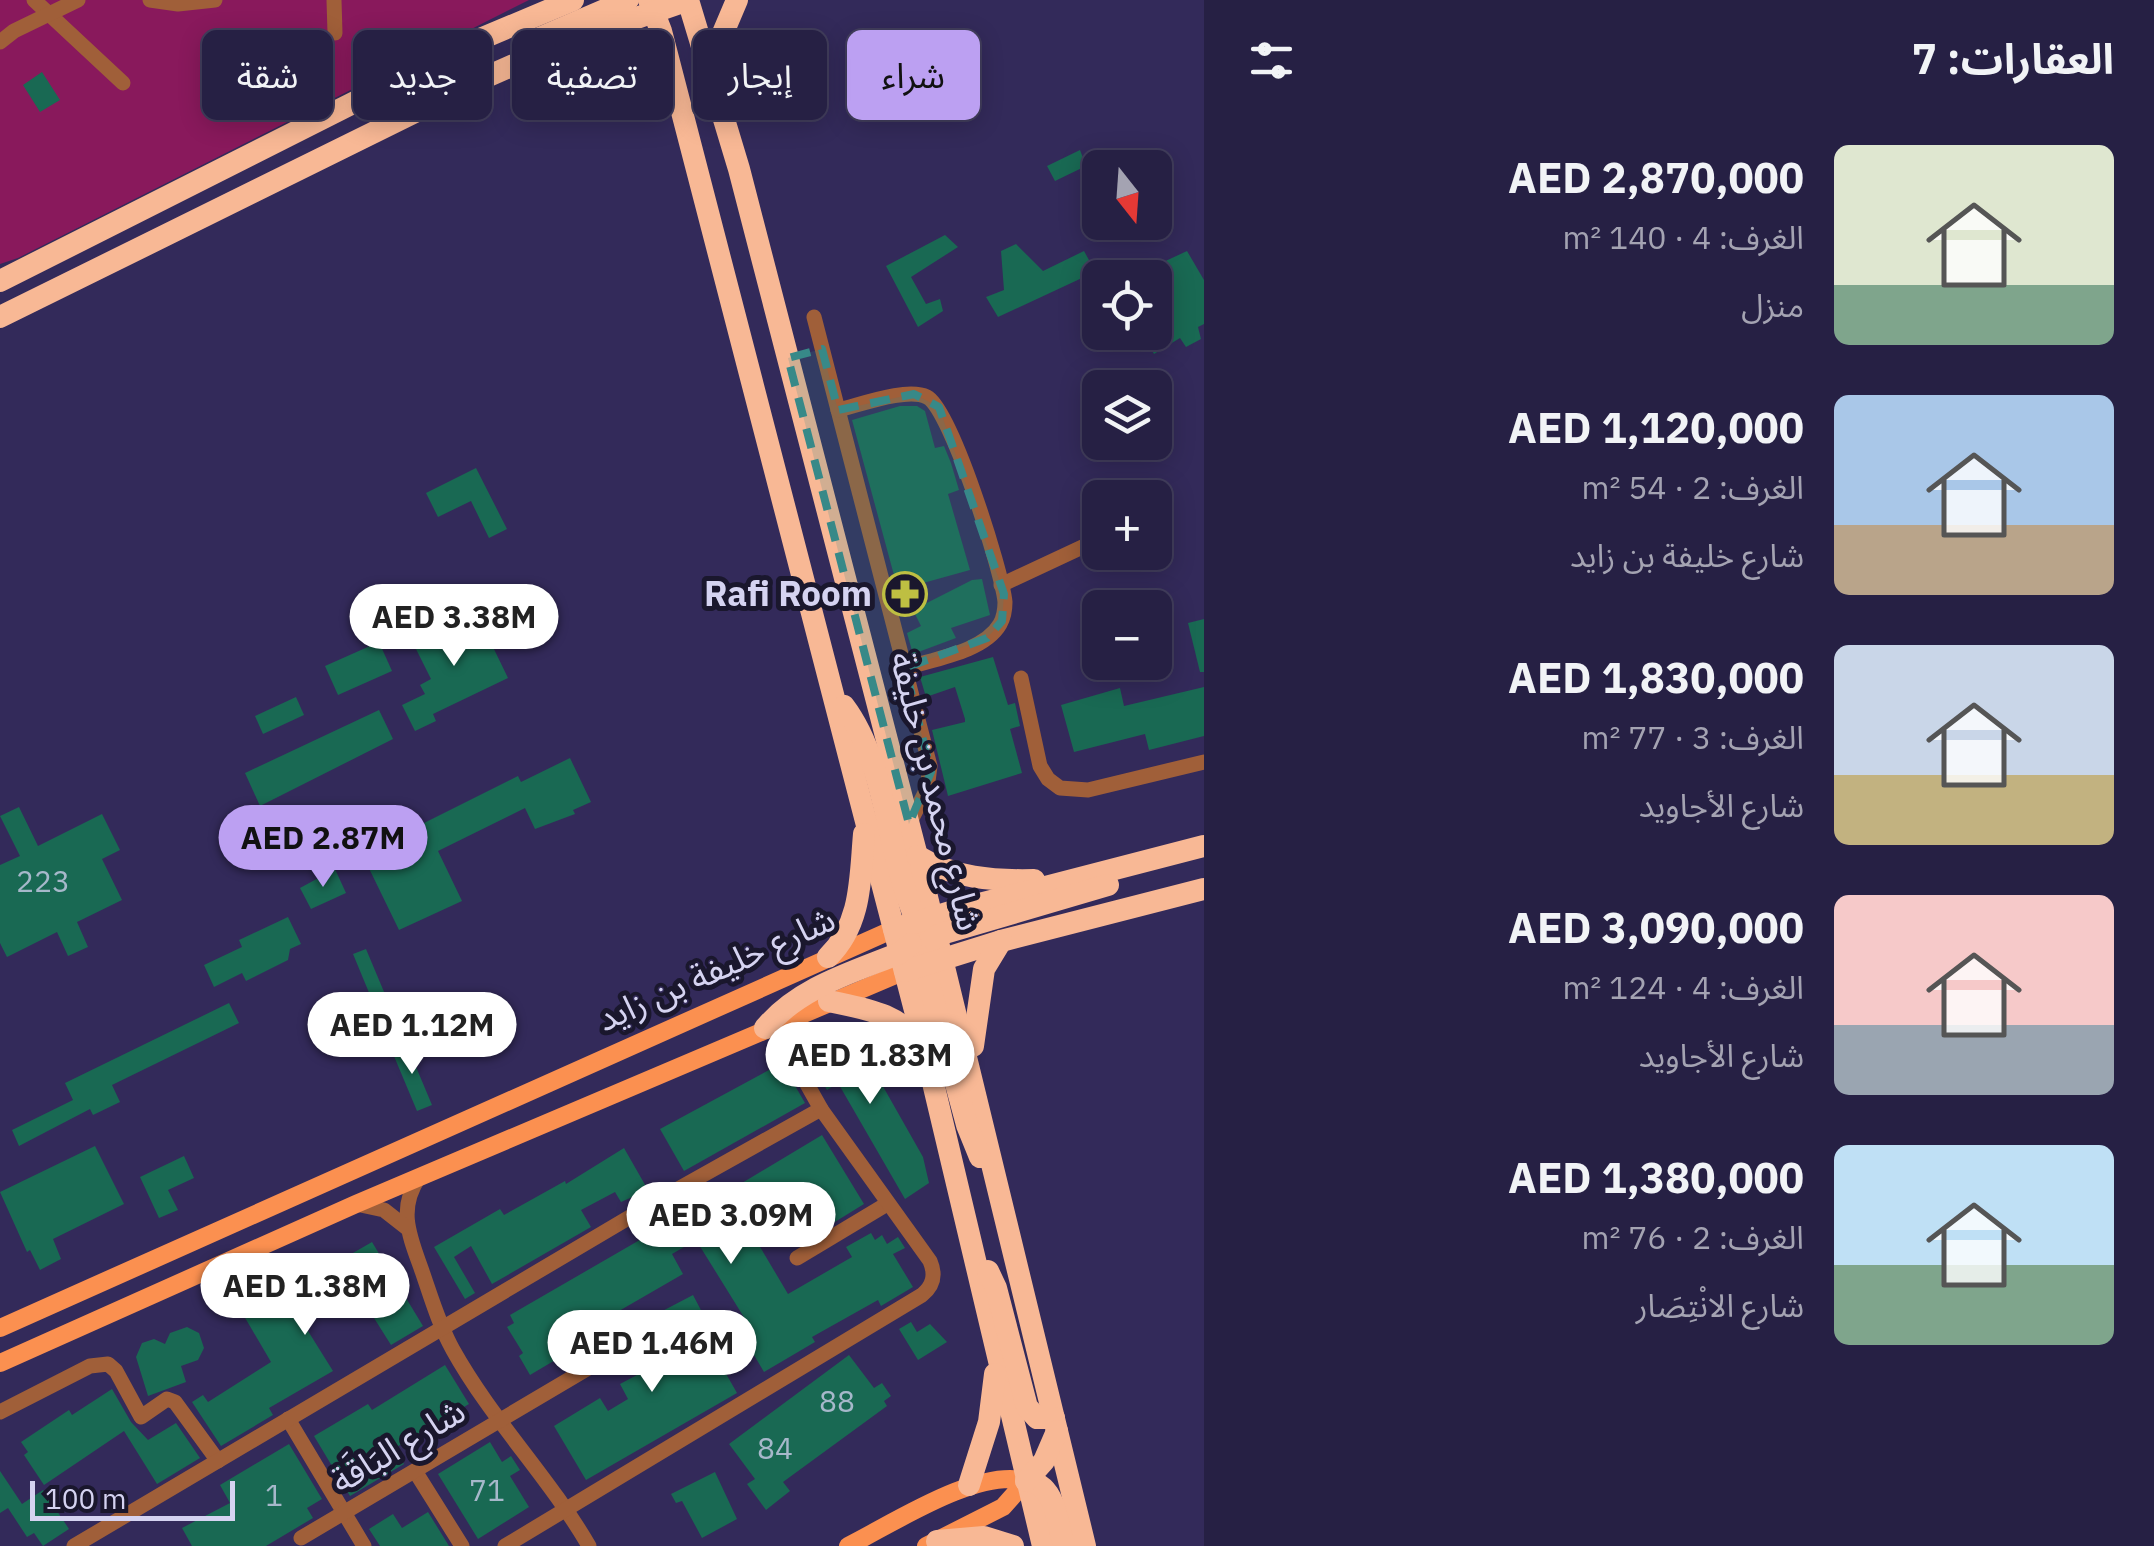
<!DOCTYPE html>
<html lang="ar">
<meta charset="utf-8">
<style>
:root{--surface:#262044;--page:#2e284b;--text:#f1f3f6;--muted:#a4a3b2;--line:#423e5d;--accent:#bca0f2}
body{margin:0;font-family:"IBM Plex Sans","Noto Sans Arabic",sans-serif;background:var(--page);color:var(--text);direction:rtl;height:100vh;display:flex;flex-direction:column;font-size:38px;white-space:nowrap}
*{box-sizing:border-box;margin:0}
p{font-size:32px;color:var(--muted)}
.icon{flex:none;width:55px;height:55px;fill:none;stroke:currentColor;stroke-width:2;stroke-linecap:round;stroke-linejoin:round}
.map{position:relative;flex:1;overflow:hidden;direction:ltr}
.panel{display:flex;flex-direction:column;background:var(--surface);width:950px}
.panel>*{flex:none}
.banner{position:absolute;left:30px;top:30px;width:950px;height:90px;direction:rtl;display:flex;gap:20px}
.needle{width:65px;rotate:163deg}
.buttons{position:absolute;left:1082px;top:150px;display:grid;gap:20px}
.buttons a{display:grid;place-items:center;width:90px;height:90px;border-radius:15px;background:var(--surface);box-shadow:0 5px 25px #0003,0 0 0 2px var(--line);font-size:50px}
.scale{position:absolute;left:30px;bottom:25px;width:205px;box-sizing:border-box;padding-left:10px;border:5px solid #d5d3f1;border-top:0;font-size:28px;line-height:35px;white-space:nowrap;color:#d5d3f1;-webkit-text-stroke:8px #1a172d;paint-order:stroke}
.price{position:absolute;translate:-50% -85px;padding:0 22px;border-radius:35px;background:#fff;color:#222;font-size:32px;line-height:65px;filter:drop-shadow(0 2px 5px #0008)}
.price::after{content:'';position:absolute;left:50%;top:60px;width:30px;height:22px;margin-left:-15px;background:inherit;clip-path:polygon(0 0,100% 0,50% 100%)}
.price.current{background:var(--accent);color:#111}
ul{padding:0;list-style:none}
li{display:flex;align-items:center;gap:30px;height:250px;padding:0 40px}
li span{display:grid;place-items:center;flex:none;width:280px;height:200px;border-radius:15px;color:#555}
li>.icon{margin-inline-start:auto}
span .icon{width:120px;height:120px;fill:#fffc;stroke-width:1}
li b{font-size:42px}
h2{display:flex;justify-content:space-between;align-items:center;height:120px;padding:0 40px;font-size:42px}
.chip{padding:0 35px;border-radius:15px;background:var(--surface);box-shadow:0 5px 25px #0003,0 0 0 2px var(--line);font-size:35px;line-height:90px}
.chip.current{background:var(--accent);color:#111}
main{display:flex;flex:1;min-height:0}
.map>svg:first-child{display:block}
.green{fill:#89195c}
.building{fill:#196953}
.lines{fill:none;stroke-linecap:round;stroke-linejoin:round}
.minor{stroke:#a05f39;stroke-width:15}
.major{stroke:#fb9050;stroke-width:18}
.highway{stroke:#f8b895;stroke-width:22}
.marked{fill:#378988;fill-opacity:0.2;stroke:#378988;stroke-width:8;stroke-dasharray:20 12;stroke-linejoin:round}
.labels{text-anchor:middle;stroke-width:10;stroke-linejoin:round;paint-order:stroke}
.number-label{font-size:30px;fill:#a6b8ca}
.poi-label{font-size:35px;font-weight:bold;fill:#d5d3f1;stroke:#1a172d;text-anchor:end}
.street-label{font-size:35px;fill:#d5d3f1;stroke:#1a172d}
</style>
<main>
<section class="panel">
<h2>العقارات: 7<svg class="icon" aria-label="filters" viewBox="0 0 24 24"><path d="M4 7h16M4 17h16"/><circle cx="9" cy="7" r="2"/><circle cx="15" cy="17" r="2"/></svg></h2>
<ul>
<li><span style="background:linear-gradient(#dfe7d0 70%,#7fa58c 0)"><svg class="icon" aria-label="home" viewBox="0 0 24 24"><path d="M3 11l9-7 9 7M6 9v11h12V9"/></svg></span><div><b>AED 2,870,000</b><p>الغرف: 4 · 140 m²</p><p>منزل</p></div></li>
<li><span style="background:linear-gradient(#a9c7e8 65%,#b9a48a 0)"><svg class="icon" aria-label="home" viewBox="0 0 24 24"><path d="M3 11l9-7 9 7M6 9v11h12V9"/></svg></span><div><b>AED 1,120,000</b><p>الغرف: 2 · 54 m²</p><p>شارع خليفة بن زايد</p></div></li>
<li><span style="background:linear-gradient(#c9d6e8 65%,#c2b280 0)"><svg class="icon" aria-label="home" viewBox="0 0 24 24"><path d="M3 11l9-7 9 7M6 9v11h12V9"/></svg></span><div><b>AED 1,830,000</b><p>الغرف: 3 · 77 m²</p><p>شارع الأجاويد</p></div></li>
<li><span style="background:linear-gradient(#f6c9c9 65%,#9aa5b1 0)"><svg class="icon" aria-label="home" viewBox="0 0 24 24"><path d="M3 11l9-7 9 7M6 9v11h12V9"/></svg></span><div><b>AED 3,090,000</b><p>الغرف: 4 · 124 m²</p><p>شارع الأجاويد</p></div></li>
<li><span style="background:linear-gradient(#bfe0f5 60%,#7fa58c 0)"><svg class="icon" aria-label="home" viewBox="0 0 24 24"><path d="M3 11l9-7 9 7M6 9v11h12V9"/></svg></span><div><b>AED 1,380,000</b><p>الغرف: 2 · 76 m²</p><p>شارع الانْتِصَار</p></div></li>
</ul>
</section>
<div class="map">
<svg width="1204" height="1546" viewBox="0 0 1204 1546">
<rect width="100%" height="100%" fill="#332a5a"/>
<path class="green" d="M0,0h529l-511,258 -18,6z"/>
<g class="building">
<path d="M42,72l18,28 -20,12 -17,-27z"/>
<path d="M1080,150l6,16 -31,15 -8,-15z"/>
<path d="M945,235l13,12 -47,30 15,27 14,-5 3,12 -25,16 -32,-61z"/>
<path d="M1016,244l27,27 41,-20 15,27h-17l-84,39 -12,-20 18,-7 -3,-39z"/>
<path d="M1187,251l17,29v44l-6,3 3,12 -15,8 -6,-9 -26,16 -12,-22h13v-54h-26z"/>
<path d="M900,406h17l8,5 10,37 9,-2 7,17 8,27 -11,4 22,76 -72,20 -46,-170z"/>
<path d="M476,468l31,61 -18,9 -18,-37 -33,16 -12,-24z"/>
<path d="M982,579l8,36 -39,13 5,10 -43,16 -6,-21 14,-7 -8,-16 59,-30z"/>
<path d="M476,612l32,66 -75,36 3,7 -21,10 -13,-26 23,-11 -5,-9 11,-6 -18,-36z"/>
<path d="M1204,619v53h-4l-12,-49z"/>
<path d="M379,642l13,29 -54,24 -13,-29z"/>
<path d="M993,657l15,48 7,-2 5,23 -10,3 12,44 -74,23 -16,-66 33,-8v-3l-10,-32 -29,10 -6,-20z"/>
<path d="M1204,687v49l-55,14 -4,-16 -71,18 -13,-47 59,-17 4,18z"/>
<path d="M296,697l8,18 -41,19 -8,-18z"/>
<path d="M379,710l14,29 -133,67 -15,-33z"/>
<path d="M570,758l21,44 -18,8 2,4 -40,15 -10,-21 -87,43 24,50 -63,29 -37,-76 156,-78 3,6z"/>
<path d="M19,807l19,39 64,-32 18,36 -18,9 20,41 -45,22 11,25 -20,9 -11,-24 -50,25 -7,-14v-78l20,-9 -20,-40z"/>
<path d="M335,869l11,24 -35,16 -11,-21z"/>
<path d="M288,917l13,27 -11,5 -2,11 -42,21 -4,-8 -28,14 -10,-22 38,-18 -3,-7z"/>
<path d="M366,949l29,69 -13,6 -29,-70z"/>
<path d="M229,1003l10,20 -127,62 8,17 -27,13 -3,-6 -71,37 -7,-16 61,-30 -8,-17z"/>
<path d="M840,1024l26,46 6,-3 51,90 6,26 -24,16 -67,-116 -11,7 -25,-45z"/>
<path d="M406,1043l26,62 -15,6 -26,-62z"/>
<path d="M782,1063l23,40 -121,68 -24,-42z"/>
<path d="M822,1135l42,69 -34,21 -17,-27 -60,37 35,59 64,-37 -6,-10 25,-14 4,7 7,-5 5,9 11,-7 7,11 -12,6 20,33 -32,19 -3,-6 -66,37 3,5 -51,30 -23,-39 9,-6 -54,-87 -24,14 11,20 -109,63 5,9 -49,29 -11,-19 4,-3 -16,-26 7,-4 -4,-8 147,-85 9,14 24,-14 -13,-22 22,-13 5,9 13,-6z"/>
<path d="M95,1146l29,58 -71,35 8,20 -21,11 -10,-20 -3,2 -27,-60z"/>
<path d="M624,1148l24,42 -27,12 -6,-10 -34,18 10,17 -99,57 -21,-38 -17,11 21,36 -10,6 -31,-52 66,-38 4,6 61,-34 1,3z"/>
<path d="M184,1156l10,22 -26,12 10,20 -19,8 -19,-41z"/>
<path d="M372,1242l51,84 -32,19 -34,-54 -41,24 -13,8 30,48 -64,37 4,7 -52,31 -29,-44 11,-7 5,7 63,-40 -27,-46 63,-38 -8,-14 12,-7 9,15z"/>
<path d="M693,1295l20,38 -8,4 32,56 -151,87 -32,-54 46,-28 8,13 20,-12 -8,-15 51,-27 -20,-40z"/>
<path d="M911,1322l6,10 13,-8 17,18 -29,18 -19,-31z"/>
<path d="M187,1327l12,6 5,15 -6,12 -17,6 5,16 -38,14 -12,-39 6,-14 12,-4 11,5 5,-11z"/>
<path d="M849,1355l25,33 8,-5 9,13 -7,5 3,5 -104,76 7,9 -24,19 -19,-26 8,-5 -26,-35z"/>
<path d="M445,1365l24,39 -74,44 9,16 -54,32 -36,-60 54,-32 4,6z"/>
<path d="M112,1389l19,33 17,18 28,-17 24,35 -43,26 -33,-53 -80,54 -20,-30 4,-3 -7,-10 48,-32 3,5z"/>
<path d="M490,1442l12,20 9,-6 9,14 -10,6 19,31 -51,32 -40,-65z"/>
<path d="M289,1444l33,55 -15,9 6,10 -47,28h-74l-10,-18 48,-25 -10,-18z"/>
<path d="M0,1471l22,33 21,-14 26,39 -26,17 -9,-13 -7,4 -19,-29 -8,5z"/>
<path d="M715,1472l22,47 -35,19 -20,-37 -6,2 -5,-9z"/>
<path d="M428,1512l21,34h-69l-11,-17 24,-15 9,14z"/>
</g>
<g class="lines">
<g class="minor">
<path d="M34,0l89,83"/>
<path d="M150,0l28,4 37,-4"/>
<path d="M334,0l1,33"/>
<path d="M0,42l14,-11 64,-31"/>
<path d="M814,317l116,449 -3,23 -18,35"/>
<path d="M838,410c22,-5 69,-23 89,-13 24,12 75,174 78,205 0,8 -1,15 -5,22 -16,28 -67,35 -95,44"/>
<path d="M1001,585l92,-43"/>
<path d="M1021,678l19,88 8,13 12,9 28,2 116,-28"/>
<path d="M419,1177c-22,33 -9,60 3,94 9,26 17,54 31,79 39,70 96,127 136,196"/>
<path d="M356,1204l28,6 23,18"/>
<path d="M797,1258l90,-54"/>
<path d="M0,1412l90,-46 18,-2 8,7 25,46 26,-18 8,3 43,59"/>
<path d="M288,1419l76,127"/>
<path d="M415,1471l47,75"/>
<path d="M301,1538l328,-194"/>
<path d="M74,1546l588,-348 159,-89"/>
<path d="M505,1546l417,-251c11,-9 14,-20 8,-34l-109,-152 -32,-57"/>
</g>
<g class="major">
<path d="M0,1328l894,-399"/>
<path d="M0,1363l356,-159 549,-233"/>
<path d="M848,1546c46,-23 129,-78 178,-65l-23,26 -77,39"/>
</g>
<g class="highway">
<path d="M649,0l12,31 264,1018 118,497"/>
<path d="M688,0l51,169 178,687 168,690"/>
<path d="M592,39c31,-2 60,2 78,30"/>
<path d="M530,42l98,-42"/>
<path d="M718,76l5,-43 14,-33"/>
<path d="M0,281l478,-241 95,-40"/>
<path d="M0,317l484,-239 75,-33 129,-45"/>
<path d="M844,706c46,61 42,160 79,228"/>
<path d="M917,856c36,22 76,25 117,24"/>
<path d="M894,929l66,-20 244,-63"/>
<path d="M926,945l12,-10 170,-50"/>
<path d="M917,954l7,11 43,160 13,32"/>
<path d="M828,957c34,-33 32,-79 36,-123"/>
<path d="M905,971l96,-30 203,-52"/>
<path d="M829,1001c37,8 70,12 94,45"/>
<path d="M765,1028c35,-41 86,-55 135,-75l11,-9"/>
<path d="M973,1046l11,-77 17,-28"/>
<path d="M988,1271l8,17 31,119 10,11h17"/>
<path d="M1026,1481c30,2 31,41 38,65"/>
<path d="M1026,1481l18,-20 13,-30"/>
<path d="M969,1485l20,-63 6,-48"/>
<path d="M937,1541l47,-4 29,9"/>
</g>
</g>
<path class="marked" d="M822,349l16,61 76,-16 25,13 65,187 -2,27 -15,17 -82,30 26,104 -22,52 -121,-466z"/>
<defs>
<g id="pharmacy-ring" transform="scale(2.25)"><circle r="9.5" fill="#1a172d" stroke="#bebf42" stroke-width="1.5"/><path d="M-2-6h4v4h4v4h-4v4h-4v-4h-4v-4h4Z" fill="#bebf42"/></g>
</defs>
<g fill-rule="evenodd">
<use href="#pharmacy-ring" x="905" y="594"/>
</g>
<g class="labels">
<g class="number-label">
<text x="43" y="892">223</text>
<text x="837" y="1412">88</text>
<text x="775" y="1459">84</text>
<text x="487" y="1501">71</text>
<text x="274" y="1506">1</text>
</g>
<g class="poi-label">
<text x="872" y="606">Rafi Room</text>
</g>
<g class="street-label">
<text transform="translate(936 791) rotate(76)" y="12">شارع محمد بن خليفة</text>
<text transform="translate(716 969) rotate(-24)" y="12">شارع خليفة بن زايد</text>
<text transform="translate(398 1446) rotate(-31)" y="12">شارع البَاقَة</text>
</g>
</g>
</svg>
<div class="buttons">
<a><svg class="needle" viewBox="-14 -14 28 28"><path d="M0-13l5 13h-10z" fill="#e53935"/><path d="M0 13l5-13h-10z" fill="#a4a3b2"/></svg></a>
<a><svg class="icon" aria-label="locate" viewBox="0 0 24 24"><circle cx="12" cy="12" r="6"/><path d="M12 2v4M12 18v4M2 12h4M18 12h4"/></svg></a>
<a><svg class="icon" aria-label="layers" viewBox="0 0 24 24"><path d="M12 4l9 5-9 5-9-5zM3 14l9 5 9-5"/></svg></a>
<a>+</a>
<a>−</a>
</div>
<div class="scale">100 m</div>
<b class="price" style="left:454px;top:669px">AED 3.38M</b>
<b class="price current" style="left:323px;top:890px">AED 2.87M</b>
<b class="price" style="left:412px;top:1077px">AED 1.12M</b>
<b class="price" style="left:870px;top:1107px">AED 1.83M</b>
<b class="price" style="left:731px;top:1267px">AED 3.09M</b>
<b class="price" style="left:305px;top:1338px">AED 1.38M</b>
<b class="price" style="left:652px;top:1395px">AED 1.46M</b>
<div class="banner">
<a class="chip current">شراء</a>
<a class="chip">إيجار</a>
<a class="chip">تصفية</a>
<a class="chip">جديد</a>
<a class="chip">شقة</a>
</div>
</div>
</main>
